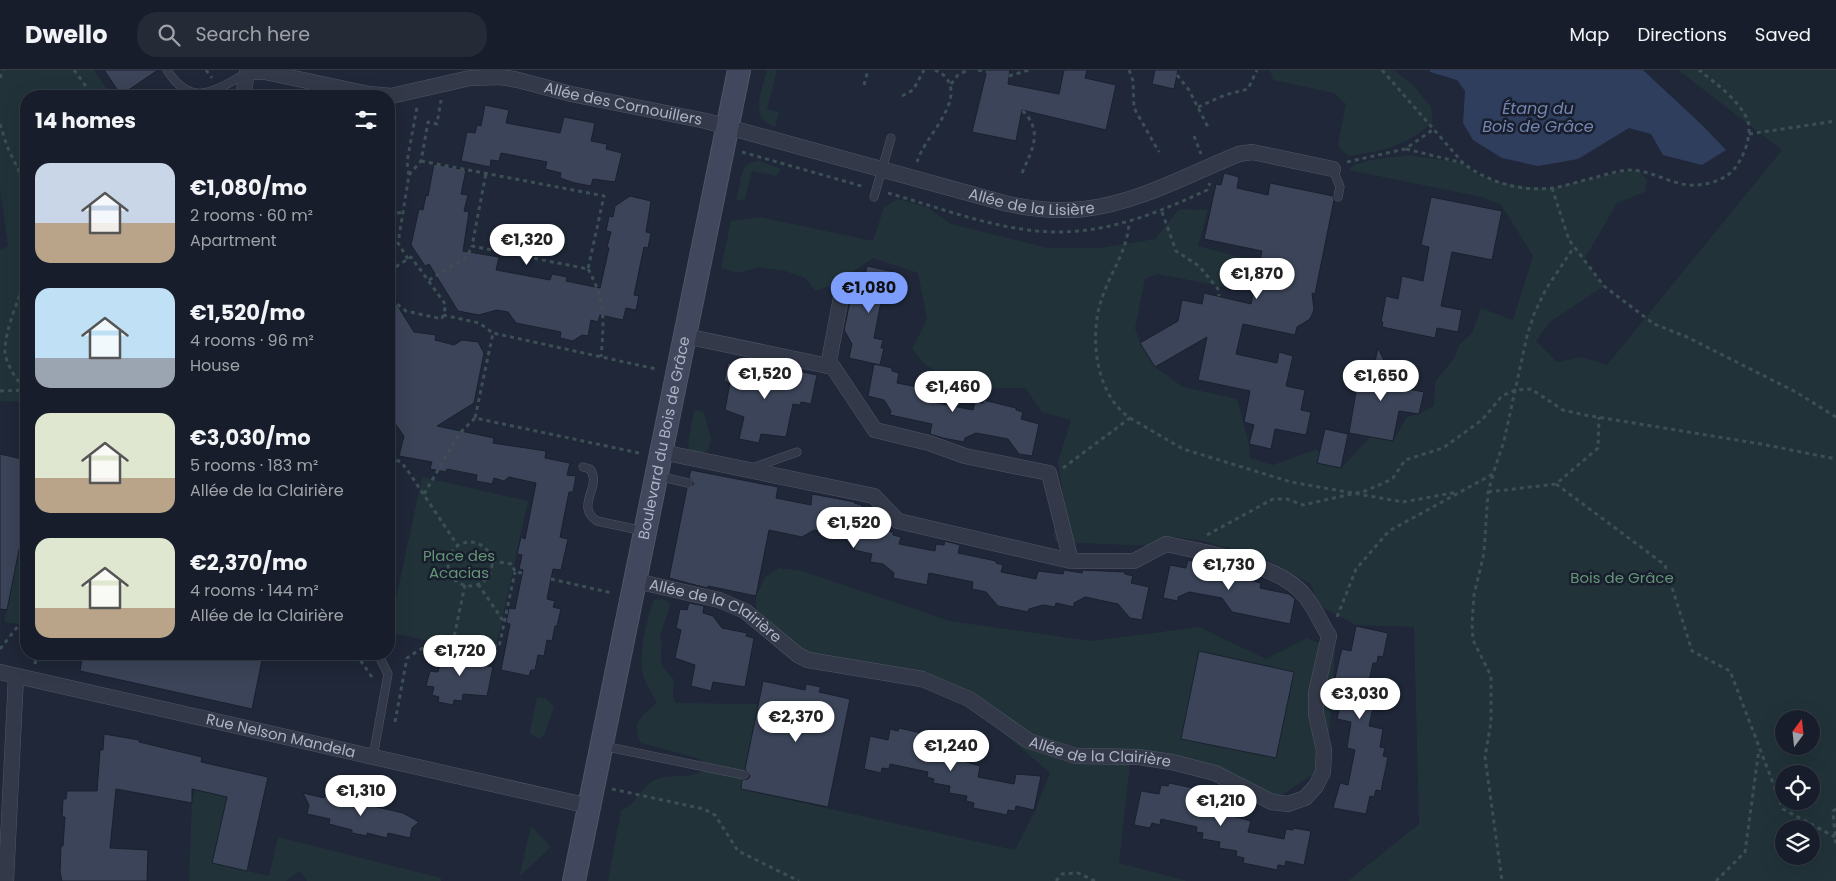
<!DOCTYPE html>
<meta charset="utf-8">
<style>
:root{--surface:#171d2a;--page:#242a36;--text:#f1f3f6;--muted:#9ea2a8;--line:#363b47;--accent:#7c9dfc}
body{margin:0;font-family:Poppins,sans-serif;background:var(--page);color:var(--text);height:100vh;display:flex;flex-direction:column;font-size:19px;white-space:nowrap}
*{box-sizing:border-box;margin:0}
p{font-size:16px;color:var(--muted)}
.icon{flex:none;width:28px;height:28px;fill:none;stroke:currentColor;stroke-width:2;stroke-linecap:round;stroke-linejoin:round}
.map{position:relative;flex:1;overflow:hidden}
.details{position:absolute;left:20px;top:20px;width:375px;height:570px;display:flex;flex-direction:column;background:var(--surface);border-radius:20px;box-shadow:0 5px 20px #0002,0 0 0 1px var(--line)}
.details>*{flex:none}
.needle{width:32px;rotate:15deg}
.buttons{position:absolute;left:1775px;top:640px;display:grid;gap:10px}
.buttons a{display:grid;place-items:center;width:45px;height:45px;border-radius:50%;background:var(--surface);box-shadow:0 5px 20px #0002,0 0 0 1px var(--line);font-size:25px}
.price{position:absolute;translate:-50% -42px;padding:0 11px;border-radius:18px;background:#fff;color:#222;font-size:16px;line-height:32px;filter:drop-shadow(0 1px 2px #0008)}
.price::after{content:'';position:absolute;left:50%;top:30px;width:15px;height:11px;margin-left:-8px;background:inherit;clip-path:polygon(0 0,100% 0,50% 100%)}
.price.active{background:var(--accent);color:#111}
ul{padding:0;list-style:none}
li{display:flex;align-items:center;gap:15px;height:125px;padding:0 15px}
li span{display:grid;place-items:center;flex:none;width:140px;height:100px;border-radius:15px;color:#555}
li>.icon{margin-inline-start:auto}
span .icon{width:60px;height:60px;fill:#fffc;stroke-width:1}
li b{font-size:21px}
h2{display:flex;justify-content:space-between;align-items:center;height:60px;padding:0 15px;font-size:21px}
header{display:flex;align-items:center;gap:30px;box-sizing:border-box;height:70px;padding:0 25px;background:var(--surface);border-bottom:1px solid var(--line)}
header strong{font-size:24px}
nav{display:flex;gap:28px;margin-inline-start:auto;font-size:18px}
.search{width:350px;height:45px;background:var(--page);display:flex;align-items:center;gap:12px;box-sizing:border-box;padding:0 18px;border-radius:20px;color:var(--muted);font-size:19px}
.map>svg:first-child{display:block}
.green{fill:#213339;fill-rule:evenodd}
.water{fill:#303e5e}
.building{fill:#3b4458;stroke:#1a202f}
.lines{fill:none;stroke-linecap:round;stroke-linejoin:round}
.lane-casing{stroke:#505666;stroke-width:9}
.street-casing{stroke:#505666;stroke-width:16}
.secondary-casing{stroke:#505666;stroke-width:24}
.path{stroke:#3c4f54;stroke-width:3;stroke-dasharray:4 4;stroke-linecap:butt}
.lane{stroke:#333948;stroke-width:8}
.street{stroke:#333948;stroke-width:15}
.secondary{stroke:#41475c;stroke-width:22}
.labels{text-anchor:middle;stroke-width:5;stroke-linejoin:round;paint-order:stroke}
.street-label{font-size:15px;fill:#adb3c5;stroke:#181e2d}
.park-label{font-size:15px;fill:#649676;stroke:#181e2d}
.water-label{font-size:16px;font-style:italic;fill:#7486af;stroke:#181e2d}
</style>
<header>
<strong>Dwello</strong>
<div class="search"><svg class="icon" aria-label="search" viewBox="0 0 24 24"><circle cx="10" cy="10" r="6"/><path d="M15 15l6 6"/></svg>Search here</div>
<nav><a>Map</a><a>Directions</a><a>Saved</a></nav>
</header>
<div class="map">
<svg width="1836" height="811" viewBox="0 0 1836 811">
<rect width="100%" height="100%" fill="#1f2738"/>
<g class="green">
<path d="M0,0h94l17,26h-85v306l-26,-1v-151l8,-4 -8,-56z"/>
<path d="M767,0h10l-10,39 12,3 -4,15c-27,-9 -13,-37 -8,-57z"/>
<path d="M1270,0h124l18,14 19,23 2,14c-26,26 -49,29 -84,35l-8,-6 -3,-6 8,-40 -12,-11 -61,-13z"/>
<path d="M1678,0h158v811h-488l71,-57 -5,-197 -58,-2 -40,-21 -4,-19 -48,-27 -65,-18 -26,-3 -21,9 -96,-4 -3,-8 12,-26 -7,-46 13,-42 -29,-8 -17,-24h-59l-41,-23 -13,-16 15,-30 -9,-46 -45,-15 -38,26 -19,7 -11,-13 -20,-7 -26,-4 -21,6 -17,-5 10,-47 29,-4 113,24 11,-34 14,-8 29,8 24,17 97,24h53l54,-9 24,-30 29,1 -10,36 42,11 11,12 -25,18 -69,-13 -12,5 -10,49 5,15 15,24 28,20 54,12 12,45 1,14 23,7 42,-15 5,1 -2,12 23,5 29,-31 23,4 14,-24 12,-3 15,-8 1,-24 19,-24 5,-13 13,-12 9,-25 32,12 20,-64 -32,-51 -19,-8 -134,-27 6,-5 17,-5 37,-5 55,8 12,10 20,8 30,6 27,1 77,-18 11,1 7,9 -2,12 -28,11 -33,57 20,26 -54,36 -14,19 21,21 25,-5 25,8 175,-215zM1784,649h27v27h-27zM1784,704h27v27h-27zM1784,759h27v27h-27z"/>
<path d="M760,91l21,8 -5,7 -24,-5 -7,28 -5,2 -3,-1c0,-7 2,-11 3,-17 2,-13 4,-21 20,-22z"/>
<path d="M698,340l6,3 7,26 -3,12 -6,2 -12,-2 -2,-7 6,-33z"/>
<path d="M422,407l106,24 -34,155 -105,-24z"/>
<path d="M26,445v110l-22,-3z"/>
<path d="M779,498l23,3 148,50 141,20 108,-14 67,32 41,-21 28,12 -8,115 -50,33 -64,-29 -83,-5 -11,99 68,18h-579l13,-71c17,-5 20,-25 36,-31 15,-6 33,1 47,-9l1,-5 -5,-6 -59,-16c-11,-20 1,-28 16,-40 -5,-10 -12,-19 -14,-29 -5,-18 4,-57 11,-74l6,-1 8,2 2,5 -10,30c4,9 0,15 1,24 0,8 9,14 13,20l-1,17 3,6 82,1 -17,85 274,61 20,-39 15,-38 -94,-80 -148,-33 -46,-37 -6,-15v-12l9,-19z"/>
<path d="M537,627l8,1 9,8 -9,28 -6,5 -9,-5v-4z"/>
<path d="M195,719l32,8 -15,66 57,13 9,-39 163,41v3h-134l-7,-10 -14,10h-97l3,-80z"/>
<path d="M531,756l20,21 -32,30z"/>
</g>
<path class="water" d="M1430,0h213l60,56 23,24 -24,15 -39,-10 -12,-21 -22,-6 -51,31 -40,7 -36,-8 -29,-18 -10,-17 2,-32 -8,-11 -27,-8z"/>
<g class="building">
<path d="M104,0h54l-37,25z"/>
<path d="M987,0h23l-2,14 51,10 5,-24h23l-2,8 31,7 -10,45 -84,-20 -6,31 -44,-9z"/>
<path d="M1155,0h23l-4,19 -22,-5z"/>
<path d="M485,35l24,5 -3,13 54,10 4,-16 31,6 -4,18 16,3 -1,5 16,4 -7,29 -22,-3 -2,7 -16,-3 -15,-5 1,-5 -16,-4 2,-7 -46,-9 -2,8 -8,-1 -1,7 -29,-6 6,-29 8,1 2,-8 4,1z"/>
<path d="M434,94l32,6 -5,24 7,1 -4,16 5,1 -6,39 36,6 -3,13 38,7 16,3 2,-6 15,3 -1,4 34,7 9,-40 -2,-1 4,-15 -5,-1 3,-15 4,1 2,-11 15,-10 21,5 -5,31 5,1 -3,15 -4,-1 -10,48 5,1 -3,14 -10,-2 -3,12 -23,-5 -2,7 -7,-2 -3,16 -6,-1 -9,6 -13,-3 1,-6 -45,-9 -8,-11 -11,-2 -18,5 -21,-4 -29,-47 -4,2 -14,-21 8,-36 4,1 3,-15 2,1z"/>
<path d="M1224,103l15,4 -2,11 31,7 2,-12 63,13 1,4 -19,94 -3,-1 2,17 -4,9 -13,8 -2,8 -52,-11 -7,30 41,9 2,-11 14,4 -7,30 19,4 -4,20 10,2 -5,23 -31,-6 -4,20 -22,-5 5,-19 -10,-3 6,-31 -52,-11 9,-43 -52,30 -15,-24 38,-22 4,-21 20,4 2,-11 47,11 11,-53 -58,-12 12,-55 5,1z"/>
<path d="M1431,127l71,14 -10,49 -40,-8 -11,54 21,4 -4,22 -21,-4 -2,10 -53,-11 1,-5h-2l5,-26 12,3 4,-23 21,5 6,-34 -8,-2z"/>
<path d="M867,196l32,7 -5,23h-3l-2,8 -8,-2 -7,36 9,2 -2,8h3l-4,17 -31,-7 3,-14 -8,-14 7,-33 12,-10z"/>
<path d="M389,222l25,40 22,3 -1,5 19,5 8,-5 16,2 6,11 -10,50 -37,23 57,12 -1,5 53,8 -1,7 25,5 -3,12 9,1 -3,16h-4l-9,45 8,2 -7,31 -8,-1 -6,30 8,2 -2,6 8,2 -4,17h-2l-3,15 -5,-1 -3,16 -6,-1 -3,15h-4l-2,6 -28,-6 9,-46 -4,-1 3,-15 6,1 8,-39 -4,-1 3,-14 -5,-1 4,-17 4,2 11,-56 -27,-6 -5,4 -10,-3 -2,6 -16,-3 1,-6 -30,-6 -1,3 -16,-3 2,-7 -33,-6 5,-20 -15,-21z"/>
<path d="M1378,278l13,27 14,3 -2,10 21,4 -5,22 -20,-3 -6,30 -44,-8 11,-65 13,3z"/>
<path d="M738,292l26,8 5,10 26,5 3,-14 19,4 -6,29 -10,-2 -1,3 -7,-1 -7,33 -25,-3 -2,9 -20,-4 5,-22 -19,-7 5,-27 -6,-2 4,-18 9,2z"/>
<path d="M874,294l18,4v3l7,2 -2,10 35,7v3l7,2 -2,8 36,7 2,-8 8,1v-3l33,8v2l7,2 -2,7 18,5 -7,32 -13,-2 -11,-15 -32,-6 -11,5 -1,4 -21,-4 -13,-4 2,-10 -42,-9 1,-4 -7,-11 -16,-4z"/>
<path d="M1325,359l23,5 -7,34 -24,-5z"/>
<path d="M0,384l26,6v55l-19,95 -7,-1z"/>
<path d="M691,400l87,17 -2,11 35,7 1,-11 43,8 -1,1 8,2 -2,9 18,4 -2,11 17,3v3l8,2 -2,7 36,7 1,-7 8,1 1,-4 15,4 -2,8 38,8v2l7,2 -2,7 35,7 2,-8 25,3 1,-4 18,3 1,-3 42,2v2l8,2 -2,7 18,4 -7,33 -12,-2 -12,-14 -33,-7 -11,6v4l-18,-4 -1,4 -12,-2 -14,4 -1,3 -30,-6 -12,-14 -14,-3 1,-7 -44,-9 -2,12 -34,-7 1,-5 -11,-9 -13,-2 2,-8 -18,-4 1,-4 -8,-9 -33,-7 -12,7 -33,-7 -13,66 -48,-10 -1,2 -38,-10 18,-90 7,-4 -5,-7z"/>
<path d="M1188,490l7,2 1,-2 40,10 -1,7 26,6 -1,5 29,6 6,5 -5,25 -58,-12 -10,-14 -33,-6 -11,5v4l-15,-3 7,-33 16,3z"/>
<path d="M689,533l15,3 -1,7 10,3 9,12 25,5 -1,3 8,2 -9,49 -32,-5 -2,9 -20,-5 4,-21 -20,-7 6,-28 -5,-2 4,-19 7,1z"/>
<path d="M1356,556l32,7 -5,24 -5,-1 -1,7h-4l-8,36 4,1 -1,7 5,1 -4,18 14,3 -3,18 5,1 -2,8 5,1 -7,34 -5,-1 -2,7 -4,-1 -4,18 -33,-6 7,-25 8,2 7,-35 -8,-2 4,-26 -14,-3 4,-18 -9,-2 2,-6 -2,-1 8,-36 2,-7 9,2z"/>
<path d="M449,575l24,5 -3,12 23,5 -6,29 -24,-2 -1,7 -8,-1 -1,5 -15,-3 1,-5 -7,-2 2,-8 -8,-1 4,-15 8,1 2,-8 5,2z"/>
<path d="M1199,581l95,21 -18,86 -95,-19z"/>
<path d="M83,584h172l8,1 -11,54 -172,-38z"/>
<path d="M763,611l42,9 1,-6 15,3 -2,5 31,7 -22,108 -87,-18 1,-9 6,-1 2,-3 -5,-7z"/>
<path d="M899,658l35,8 -1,2 8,2 -2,10 18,3 -1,6 24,7 -2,11 36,7 2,-10 25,2 -7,34 -18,-4 -1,5 -7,-1 -1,5 -34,-7 1,-5 -8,-2 1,-5 -18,-3 1,-7 -17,-3 1,-4 -7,-2 1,-5 -38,-8 -1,5 -7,-1 -1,5 -17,-4 6,-33 18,4 2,-11 8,2z"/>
<path d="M104,664l35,6v2l63,15 -1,5 67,15 -21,94 -35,-8 15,-66 -35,-8v14l-76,-14 -6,59 38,2 -1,31h-85l-2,-9 1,-26h2l2,-29h-3l1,-18h3l1,-8h30l3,-41h3z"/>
<path d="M1169,713l34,7v3l8,2 -2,10 18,4 -2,5 26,7 -3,11 36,7 2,-10 7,1v-2l18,3 -7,34 -18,-4 -1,5 -7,-1 -1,5 -34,-7 1,-5 -8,-2 1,-5 -18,-3 1,-6 -18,-3 1,-6 -7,-1 1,-5 -36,-8 -1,6 -8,-2 -2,5 -16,-3 7,-34 18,3 2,-9 7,1z"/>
<path d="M303,723l21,5 1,-3 78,18 16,9 -7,6 -2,10 -22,-5 -1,5 -20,-5v3l-15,-3v-3l-23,-6 1,-5 -23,-5 2,-9z"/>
</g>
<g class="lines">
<g class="lane-casing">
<g id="lane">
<path d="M167,0c25,39 47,21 80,3"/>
<path d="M1333,99l7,18 -2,10"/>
<path d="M874,127l17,-59"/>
<path d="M583,397l7,2c13,17 -16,37 7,52l47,10"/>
<path d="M752,398l45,-16"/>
<path d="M658,406l30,7"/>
<path d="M603,676l141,29"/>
<path d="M373,687l15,-83 -10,-20"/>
</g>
</g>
<g class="street-casing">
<g id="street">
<path id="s1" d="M243,26l4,-24h18l104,22 22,2 79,-18 31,-1 17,3 53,14 135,27 302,83c25,5 50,8 76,5 54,-6 105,-35 155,-55l13,-2 81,17"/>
<path d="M685,266l148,31 42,63 54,13 36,13 84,17 22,88"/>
<path d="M828,296l15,-79"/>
<path id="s2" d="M636,511l83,19 26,11 53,44 10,5 114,19 47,20 60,42 47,15 62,1 34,5 43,11 57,29 16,2 17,-6 11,-12 7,-14 1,-22 -8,-36v-21l13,-57c-8,-13 -14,-28 -24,-40 -26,-33 -100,-43 -139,-52l-32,17h-63l-173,-40 -24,-25 -212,-44"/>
<path id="s3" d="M0,602l589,134"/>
<path d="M6,811l10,-205"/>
</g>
</g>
<g class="secondary-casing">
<g id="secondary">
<path id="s4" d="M574,811l165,-811"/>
</g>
</g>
<g class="path">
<path d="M74,0l19,26"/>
<path d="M206,0l6,8"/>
<path d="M978,0l9,2"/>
<path d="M1129,0l4,11 1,27 25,44"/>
<path d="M1382,0l81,93c24,19 59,29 89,25 14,-2 28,-7 41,-10 12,-3 26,-8 37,-8 23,0 44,17 67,15 11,-1 23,-4 32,-11 13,-10 25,-40 18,-55 -9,-20 -32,-36 -48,-49"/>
<path d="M1177,5l12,15 20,39"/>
<path d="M1009,6l20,-6"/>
<path d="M0,8l3,-8"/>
<path d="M951,14l7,-9 10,-5"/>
<path d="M864,15l4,-15"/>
<path d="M902,26l11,-6 11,-20"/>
<path d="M1198,37l27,-12 23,-6 9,-19"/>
<path d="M0,54l7,22 19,40"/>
<path d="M1749,64l87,-13"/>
<path d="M1194,66l7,18"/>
<path d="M1406,79l57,14"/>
<path d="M742,82l123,35"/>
<path d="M421,91l183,35 -16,73 -116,-23 14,-73"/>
<path d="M917,92c6,-23 47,-59 30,-83 -3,-5 -7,-6 -12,-9"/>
<path d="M1347,92l58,-13 29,-20"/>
<path d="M1022,103c10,-24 22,-41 0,-63"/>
<path d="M409,105l12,-14 7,-39 9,2 4,-24"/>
<path d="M1552,118l17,52 35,46 50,38 33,13 109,55 40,25"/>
<path d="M888,123c46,13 93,31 140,37 64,9 122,-13 179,-40l3,-7"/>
<path d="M1162,142l14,39 23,15 19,23 1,7"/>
<path d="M389,144l15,-2"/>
<path d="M408,189l-10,-16 11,-68 -2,-13 10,-55"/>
<path d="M588,199c18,32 16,53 13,88"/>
<path d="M389,201l22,-14 35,48 -4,14 -36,-8 -17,-13"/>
<path d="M429,210l38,-23 5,-11"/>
<path d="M26,211c-8,18 -22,52 -21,72 2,13 12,28 21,37"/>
<path d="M443,245l36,8 14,10"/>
<path d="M0,321l26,-1"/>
<path d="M1130,348l53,31 108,33 112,20 55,-10"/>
<path d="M639,383l-164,-35 18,-85 163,36"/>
<path d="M389,387l12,5 7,9 50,75"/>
<path d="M1063,398l67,-50c-34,-23 -41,-80 -29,-117 8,-27 27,-50 28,-79"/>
<path d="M1493,405l-5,17 -4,61 -10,42 -2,30 1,15 18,36v46l-6,35 17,124"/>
<path d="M1556,414l109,81 27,86 38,20 53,138 52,28"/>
<path d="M1488,422l68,-8 42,-36 1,-31"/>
<path d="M424,424l35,-60 16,-16"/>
<path d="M1207,465l66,-36h14l16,6 62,-14 23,-10 5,-3 12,-18 38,-12 39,-28 20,-24 13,-6 16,-1 32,21 22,5 176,29 75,15"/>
<circle cx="470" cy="494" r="22"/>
<path d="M492,491l20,3 3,8 8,1"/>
<path d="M551,509l61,14"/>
<path d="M478,514l26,38"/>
<path d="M1337,547l19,-48 33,-38 104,-57 11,-33 23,-105 7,-22 12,-25 28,-42"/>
<path d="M454,567l45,10 16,-75"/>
<path d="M0,579l22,-28 4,-21"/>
<path d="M356,584l18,26"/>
<path d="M35,594l2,-10"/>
<path d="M395,652l12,-64 34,-22 13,1 11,-52"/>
<path d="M612,719l92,20 11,6 23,36 61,30"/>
<path d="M1836,739l-3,2 3,36"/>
<path d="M1056,811l6,-7 16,-1 17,8"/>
<path d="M1716,811l29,-29 14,-103"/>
</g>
<use href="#lane" class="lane"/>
<use href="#street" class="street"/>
<use href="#secondary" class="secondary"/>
</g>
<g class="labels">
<g class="street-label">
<text dy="5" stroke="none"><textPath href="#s1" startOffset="408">Allée des Cornouillers</textPath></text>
<text dy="5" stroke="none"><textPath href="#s1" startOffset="829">Allée de la Lisière</textPath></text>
<text dy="5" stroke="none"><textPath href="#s4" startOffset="452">Boulevard du Bois de Grâce</textPath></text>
<text dy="5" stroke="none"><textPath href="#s2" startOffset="86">Allée de la Clairière</textPath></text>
<text dy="5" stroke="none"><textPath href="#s3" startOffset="288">Rue Nelson Mandela</textPath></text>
<text dy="5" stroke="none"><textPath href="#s2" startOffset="506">Allée de la Clairière</textPath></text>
</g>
<g class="park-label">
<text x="459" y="491">Place des<tspan x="459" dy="17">Acacias</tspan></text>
<text x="1622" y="513">Bois de Grâce</text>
</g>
<g class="water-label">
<text x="1538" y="44">Étang du<tspan x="1538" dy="18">Bois de Grâce</tspan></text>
</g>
</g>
</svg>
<div class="buttons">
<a><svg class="needle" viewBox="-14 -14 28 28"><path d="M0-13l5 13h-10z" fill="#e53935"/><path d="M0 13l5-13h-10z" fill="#9ea2a8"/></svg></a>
<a><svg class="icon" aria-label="locate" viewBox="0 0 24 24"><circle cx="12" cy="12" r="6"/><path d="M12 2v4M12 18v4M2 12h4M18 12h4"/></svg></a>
<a><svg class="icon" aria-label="layers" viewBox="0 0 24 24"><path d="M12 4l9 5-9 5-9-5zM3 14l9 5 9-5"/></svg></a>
</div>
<b class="price" style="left:527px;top:196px">€1,320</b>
<b class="price" style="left:1257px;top:230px">€1,870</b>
<b class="price active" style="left:869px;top:244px">€1,080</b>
<b class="price" style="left:765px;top:330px">€1,520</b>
<b class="price" style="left:1381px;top:332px">€1,650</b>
<b class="price" style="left:953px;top:343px">€1,460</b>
<b class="price" style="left:854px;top:479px">€1,520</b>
<b class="price" style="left:1229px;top:521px">€1,730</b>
<b class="price" style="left:460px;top:607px">€1,720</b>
<b class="price" style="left:1360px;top:650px">€3,030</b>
<b class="price" style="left:796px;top:673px">€2,370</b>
<b class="price" style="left:951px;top:702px">€1,240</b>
<b class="price" style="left:361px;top:747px">€1,310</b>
<b class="price" style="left:1221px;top:757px">€1,210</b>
<section class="details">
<h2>14 homes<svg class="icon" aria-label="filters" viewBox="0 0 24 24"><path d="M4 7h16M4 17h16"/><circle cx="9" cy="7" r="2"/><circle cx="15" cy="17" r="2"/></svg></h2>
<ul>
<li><span style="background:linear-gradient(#c9d6e8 60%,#b9a48a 0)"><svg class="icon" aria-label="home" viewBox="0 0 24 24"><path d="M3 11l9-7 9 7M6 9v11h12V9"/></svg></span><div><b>€1,080/mo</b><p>2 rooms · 60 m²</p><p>Apartment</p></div></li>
<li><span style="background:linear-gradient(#bfe0f5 70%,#9aa5b1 0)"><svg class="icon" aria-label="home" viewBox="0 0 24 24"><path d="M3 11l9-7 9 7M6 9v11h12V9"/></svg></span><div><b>€1,520/mo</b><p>4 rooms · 96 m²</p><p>House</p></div></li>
<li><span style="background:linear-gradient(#dfe7d0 65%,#b9a48a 0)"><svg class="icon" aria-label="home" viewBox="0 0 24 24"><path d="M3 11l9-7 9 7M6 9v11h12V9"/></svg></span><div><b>€3,030/mo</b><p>5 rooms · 183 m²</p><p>Allée de la Clairière</p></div></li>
<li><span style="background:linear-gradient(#dfe7d0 70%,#b9a48a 0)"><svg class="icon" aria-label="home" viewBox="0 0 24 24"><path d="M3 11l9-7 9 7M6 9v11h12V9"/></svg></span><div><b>€2,370/mo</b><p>4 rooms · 144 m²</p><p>Allée de la Clairière</p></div></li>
</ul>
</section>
</div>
